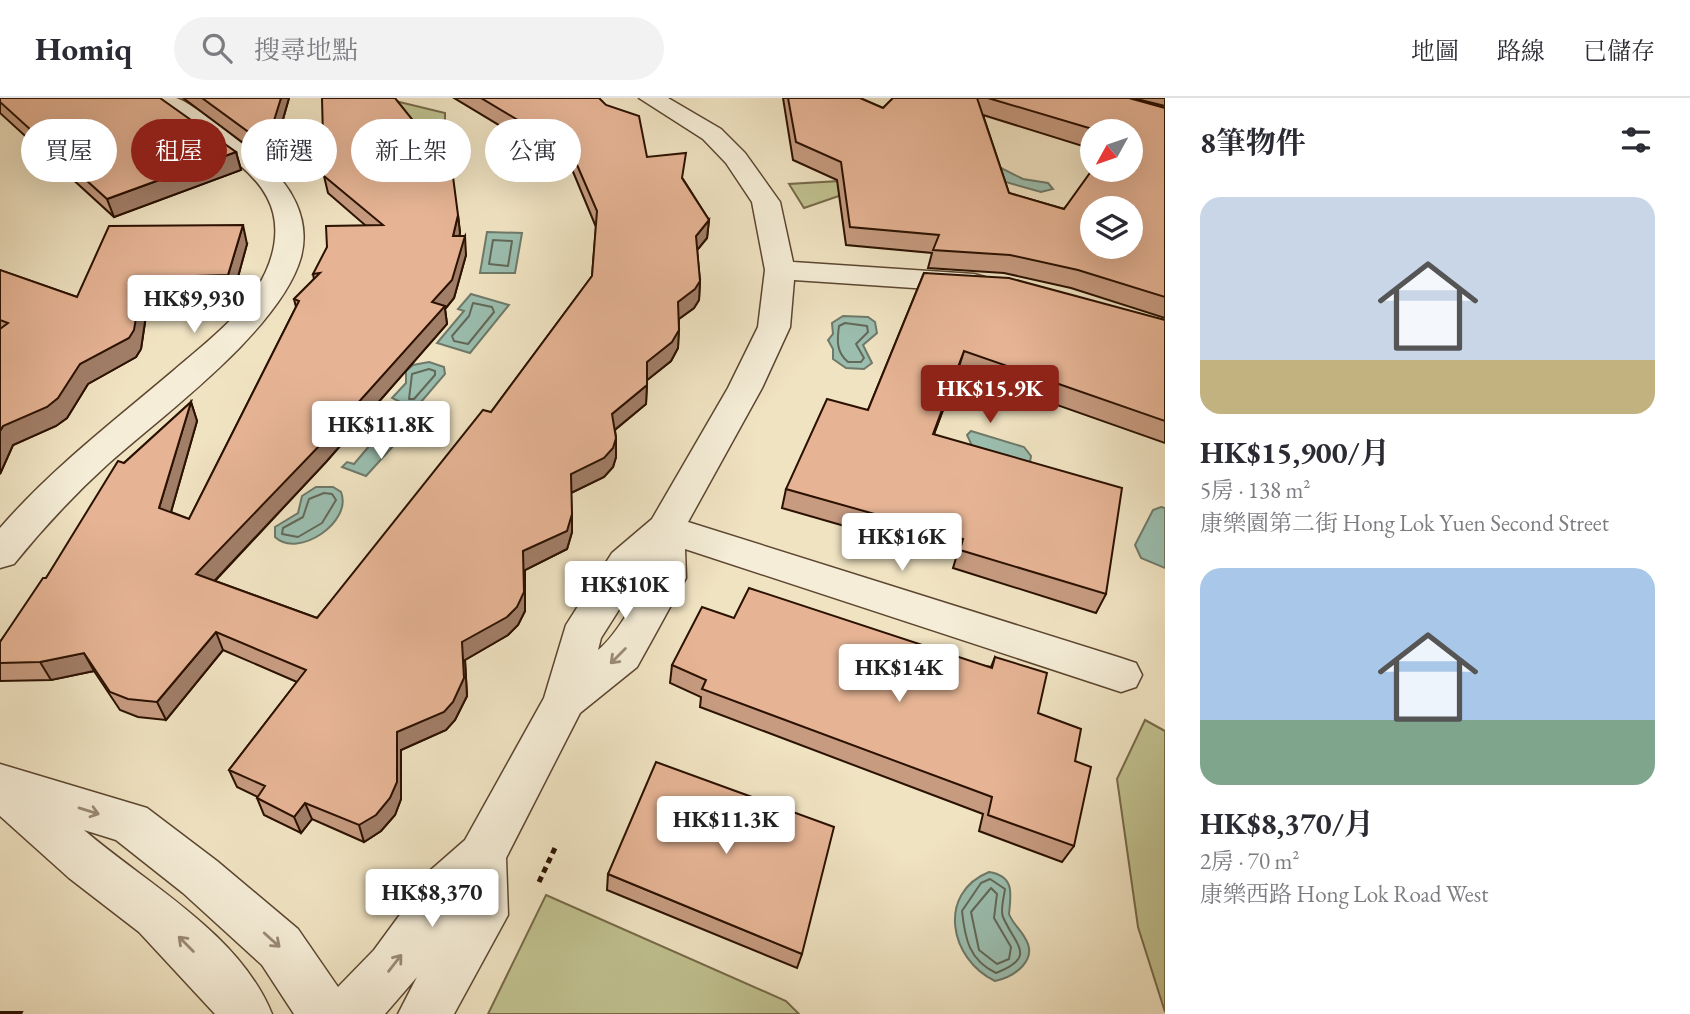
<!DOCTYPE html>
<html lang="zh-TW">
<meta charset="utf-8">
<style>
:root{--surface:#fff;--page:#f2f2f3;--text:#2b2b33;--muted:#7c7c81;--line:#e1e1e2;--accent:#8f2418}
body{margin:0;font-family:"EB Garamond","Noto Serif TC",serif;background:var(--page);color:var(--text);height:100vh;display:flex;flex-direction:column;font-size:26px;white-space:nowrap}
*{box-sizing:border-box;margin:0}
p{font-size:23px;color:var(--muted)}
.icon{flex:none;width:38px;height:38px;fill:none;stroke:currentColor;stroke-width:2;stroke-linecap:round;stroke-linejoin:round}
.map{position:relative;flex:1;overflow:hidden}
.drawer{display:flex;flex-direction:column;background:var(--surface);width:525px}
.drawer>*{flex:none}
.guide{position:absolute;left:21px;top:21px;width:665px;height:63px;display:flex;gap:14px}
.needle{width:46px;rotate:230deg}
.buttons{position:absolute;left:1080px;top:21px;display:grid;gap:14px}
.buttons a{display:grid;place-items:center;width:63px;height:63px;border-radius:50%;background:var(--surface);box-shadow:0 7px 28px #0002;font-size:35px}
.price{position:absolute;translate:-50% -60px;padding:0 16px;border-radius:7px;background:#fff;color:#222;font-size:23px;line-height:46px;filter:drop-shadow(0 2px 4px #0008)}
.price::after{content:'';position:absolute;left:50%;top:42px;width:21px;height:16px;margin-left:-10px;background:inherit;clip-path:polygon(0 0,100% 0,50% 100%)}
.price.active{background:var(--accent);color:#fff}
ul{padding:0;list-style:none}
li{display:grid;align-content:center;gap:14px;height:371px;padding:0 35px}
li span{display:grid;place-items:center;height:217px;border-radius:21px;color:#555}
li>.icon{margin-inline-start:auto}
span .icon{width:126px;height:126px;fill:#fffc;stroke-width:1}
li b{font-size:30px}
h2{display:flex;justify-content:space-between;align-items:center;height:84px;padding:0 35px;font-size:30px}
.tag{padding:0 24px;border-radius:32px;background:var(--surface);box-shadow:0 7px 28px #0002;font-size:24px;line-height:63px}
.tag.active{background:var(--accent);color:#fff}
header{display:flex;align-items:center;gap:42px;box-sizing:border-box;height:98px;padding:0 35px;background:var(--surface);border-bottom:2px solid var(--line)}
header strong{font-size:33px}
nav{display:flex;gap:38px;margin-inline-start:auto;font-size:24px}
.search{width:490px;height:63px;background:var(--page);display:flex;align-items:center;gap:18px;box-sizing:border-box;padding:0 24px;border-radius:38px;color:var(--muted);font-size:26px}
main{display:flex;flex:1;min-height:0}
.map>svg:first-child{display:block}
.green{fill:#c0c18f;stroke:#766948;stroke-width:2}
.water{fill:#9bbeaf;stroke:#6e7969;stroke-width:2}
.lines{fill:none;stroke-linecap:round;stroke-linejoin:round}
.shore{stroke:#636858;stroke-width:2}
.minor-casing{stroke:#5c4630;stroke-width:3}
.path{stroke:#2b1100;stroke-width:5;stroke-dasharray:6 4.5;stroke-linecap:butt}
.minor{fill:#f5edd7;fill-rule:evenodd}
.wall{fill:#c69b80;stroke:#2b1100;stroke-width:2;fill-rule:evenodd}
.shaded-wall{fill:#a17e68;stroke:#2b1100;stroke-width:2}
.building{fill:#e6b495;stroke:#2b1100;stroke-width:2;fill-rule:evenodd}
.oneway{stroke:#9a8a76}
</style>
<header>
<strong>Homiq</strong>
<div class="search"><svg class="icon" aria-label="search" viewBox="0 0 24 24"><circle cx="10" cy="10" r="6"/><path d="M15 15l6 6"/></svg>搜尋地點</div>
<nav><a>地圖</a><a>路線</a><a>已儲存</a></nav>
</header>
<main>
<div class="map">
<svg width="1165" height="916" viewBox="0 0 1165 916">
<rect width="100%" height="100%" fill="#f0e3c2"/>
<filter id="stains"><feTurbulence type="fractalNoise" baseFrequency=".00286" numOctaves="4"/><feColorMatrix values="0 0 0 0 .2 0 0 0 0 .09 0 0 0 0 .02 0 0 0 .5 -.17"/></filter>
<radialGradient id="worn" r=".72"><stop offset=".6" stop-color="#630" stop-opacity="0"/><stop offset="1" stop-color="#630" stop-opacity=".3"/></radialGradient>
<g class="green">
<path d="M383,0l62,15v23l-35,8z"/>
<path d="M891,80l-87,30 -15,-24z"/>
<path d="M1145,622l20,11v281l-27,-85 -21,-148z"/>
<path d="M546,797l240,106 13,13h-311z"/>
</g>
<g class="water">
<path d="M999,69l24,12 25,4 5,6 -12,3 -39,-11z"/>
<path d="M487,134l35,1 -7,40h-35z"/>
<path d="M471,196l38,11 -39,48 -33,-10 27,-32 -6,-2z"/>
<path d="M843,218l25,1 7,5 2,11 -14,12 9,18 -8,6 -18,-1 -13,-9v-10l-5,-9 5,-6 -1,-11z"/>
<path d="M429,264l15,5 1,7 -30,35 -23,-11 14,-15v-12l7,-6z"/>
<path d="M387,327l19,7 -40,44 -24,-9 5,-5 7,2z"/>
<path d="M971,333l53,16 7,9 -1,6 -57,-14 -6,-13z"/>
<path d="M316,389h17l8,5c12,30 -43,67 -66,45v-10l23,-14 4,-17z"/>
<path d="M1161,409l4,1v60l-24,-10 -6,-13 18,-35z"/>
<path d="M989,774c26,4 22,22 20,42 4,10 11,15 16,24 14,22 -11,39 -30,43 -46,-22 -58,-88 -6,-109z"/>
</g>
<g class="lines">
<g class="shore">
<path d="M493,142l19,1 -4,25 -19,-2z"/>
<path d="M473,205l19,4 2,5 -26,32 -14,-3 -2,-5 17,-20z"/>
<path d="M845,225l22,3 1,6 -12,12 8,14 -3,4h-13c-12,-10 -11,-22 -9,-36z"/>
<path d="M429,271l6,2v4l-21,24h-5l3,-25z"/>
<path d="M324,395l8,1 4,6 -14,23 -24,14 -16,-3 1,-6 20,-11 6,-18z"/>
<path d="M990,781l15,10c-1,8 -5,21 -2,28 12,28 35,40 -7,56 -27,-13 -31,-34 -34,-62l19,-28z"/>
<path d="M991,790l6,6 -3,24 17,29 -2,12 -12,5 -18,-14 -8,-38z"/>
</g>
<g class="minor-casing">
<g id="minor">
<path d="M150,0c8,0 19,0 26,0 14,3 72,50 86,62 29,25 49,58 39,97 -20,72 -137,157 -193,207 -34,31 -65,64 -94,100l-14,4v-40c51,-59 114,-107 173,-157 29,-25 63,-51 84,-83 17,-27 26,-61 10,-91 -17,-32 -60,-55 -88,-76 -10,-7 -22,-13 -29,-23z"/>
<path d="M639,0h29l53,31 24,24 35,49 13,60 181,12 11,3 4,6 -4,6 -11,3 -180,-12 -4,47 -28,61 -74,134 433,136 15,5 6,12 -6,12 -15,5 -436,-143 1,29 -34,62 -15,27 -57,46 -74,145 2,57 -54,99h-56l19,-37 -32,37h-91l-32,-49 -79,-72 -67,-53 -32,-10c64,55 155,103 188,184h-57l-76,-82 -70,-54 -69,-62v-52l147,44 70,53 81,68 40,58 36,-37 36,-49 15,-26 40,-35 79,-142 22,-73 46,-72 40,-34 76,-131 30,-61 7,-57 -13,-68 -26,-39 -23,-24zM646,469c0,21 -31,70 -48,83l3,-12z"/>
</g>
</g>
<path class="path" d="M539,784l16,-34"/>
<use href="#minor" class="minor"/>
</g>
<g class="wall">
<path d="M0,0l236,54 5,18 -127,47 -114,-104z"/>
<path d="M183,0h106l-17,60 -6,2z"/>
<path d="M454,0h145l48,59 36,22 26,41 -2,18 -10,12 3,31 -1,19 -5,8 -15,11 -1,29 -7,13 -24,19 -1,24 -31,26 1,8v19l-3,10 -9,10 -33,16 1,39 -5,17 -42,21v41l-7,14 -10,10 -43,25 2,36 -12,24 -9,10 -45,20v49l-6,16 -14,16 -17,11 -52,-23 -11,14 -37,-18 -7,-17 1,-1 -21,-10 -8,-17 68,-88 -74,-32 -57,70 -28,-3 -18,-7 -26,-39 -43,9 -51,1v-39l46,-64 78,-115 67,-61 6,19 -26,91 18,7 107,-212 -2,-8 20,-20 -1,-5 52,-49 -37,-32 -4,-17 134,39 2,18 -1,3 7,19 -12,43 -9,11 2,15 -121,138 -111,119 102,37 174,-206 101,-136 4,-49 -27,-65 -15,4 -17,-18z"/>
<path d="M783,0h77l23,10 10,-10h236l36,10v210l-94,-30 -67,-15 -76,-5 4,-15 -86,-8 -9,-65 -44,-20zM983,17l109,34v-18h38l-66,78 -55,-16z"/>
<path d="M1133,0h32v8z"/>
<path d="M247,146l-14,51 -65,1 -3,6h-17l-7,47 -5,8 -48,27 -21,34 -11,8 -43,19 -13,29v-204l77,27z"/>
<path d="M924,175l241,47v123l-207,-73 -24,64 172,160 -10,19 -143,-45 3,-10 -174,-50 4,-19 82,-79z"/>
<path d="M734,520l257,49 4,-10 80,104 -1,85 -12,16 -83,-31 4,-17 -283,-107 1,-10 -31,-14 2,-18z"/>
<path d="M608,776l194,80 -5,14 -190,-78z"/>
</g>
<g class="shaded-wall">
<path d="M281,0h8l-17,60 -6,2 -4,-18z"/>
<path d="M568,46l1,18 -15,4 -1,-18z"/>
<path d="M236,54l5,18 -127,47 -7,-18z"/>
<path d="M458,117l2,18 -5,21 -2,-18z"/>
<path d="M709,122l-2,18 -13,16 2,-18z"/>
<path d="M243,127l4,19 -14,51 -5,-20z"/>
<path d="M465,138l1,19 -12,43 -9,11 2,15 -121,138 -123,131 -7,-19 236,-272z"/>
<path d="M162,179l6,19 -3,6 -6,-19z"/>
<path d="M700,183l-1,19 -5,8 -18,13 2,-19z"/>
<path d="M142,185l6,19 -7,47 -5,8 -48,27 -21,34 -11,8 -43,19 -13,29v-43l3,-5 77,-62z"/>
<path d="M679,232l-1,18 -7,13 -25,20 1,-19z"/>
<path d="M964,253l-6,19 -31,83 6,-19z"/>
<path d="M647,287l-1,19 -34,28v-18z"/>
<path d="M191,304l6,19 -30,105 -8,-18z"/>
<path d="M616,340v19l-3,10 -9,10 -33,16v-19z"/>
<path d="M572,416v18l-5,17 -42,21v41l-7,14 -10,10 -43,25 2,36 -12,24 -9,10 -45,20v49l-6,16 -14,16 -17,11 -5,-17 38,-93 65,-90 61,-91z"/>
<path d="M216,534l7,18 -57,70 -9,-18z"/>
<path d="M84,555l10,18 -43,9 -11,-18z"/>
<path d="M305,705l7,16 -11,14 -7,-16z"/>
</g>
<g class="building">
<path d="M0,0h160l76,54 -129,47 -107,-97z"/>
<path d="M202,0h79l-13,42 -6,2z"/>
<path d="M322,0h73l57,71 6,46 -5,21h12l-13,44 -20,22 13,4 -123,137 -126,131 121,44 166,-208 8,2 101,-136 5,-65 -29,-67 -15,4 -17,-17 -55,-33h118l7,7 33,11 8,41 39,-4 -4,25 27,42 -13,16 4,45 -5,8 -17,13 1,28 -7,12 -25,20v23l-35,29 4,24 -3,10 -9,10 -33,16 1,40 -5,17 -44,20 1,41 -7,15 -10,10 -45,25 2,36 -11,24 -9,10 -47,20v50l-7,16 -14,17 -17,10 -54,-22 -11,14 -37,-19 8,-12 -36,-16 77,-100 -90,-38 -59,70 -29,-3 -18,-7 -26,-39 -44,9 -40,1v-21l43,-64h3l72,-117 6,2 67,-61 -32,106 30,11 110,-218 -5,-2 26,-26 -7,1 14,-27 -1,-21 57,-1 -59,-49z"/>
<path d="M788,0h72l23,10 10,-10h84l32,95 55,16 28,-39h38v-39h-31l-111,-33h141l36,10v189l-87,-27 -68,-15 -77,-5 6,-15 -89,-8 -9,-65 -45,-20zM1092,110h38v39h-38z"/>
<path d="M243,127l-15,50 -66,2 -3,6h-17l-8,47 -5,8 -49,26 -22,34 -11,9 -44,19 -3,5v-102l8,-6 -8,-3v-50l77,27 32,-71z"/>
<path d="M924,175l85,5 156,42v101l-201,-70 -31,83 189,54 -16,106 -146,-44 3,-11 -177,-50 41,-90 41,11z"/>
<path d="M749,490l243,80 3,-11 52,16 -9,40 43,16 -6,32 16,6 -17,79 -86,-31 4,-18 -290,-108 4,-9 -34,-15 30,-58 32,11z"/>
<path d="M656,664l178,65 -32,127 -194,-80z"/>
<path d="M0,914h22l-1,2h-21z"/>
</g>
<defs><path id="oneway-shaft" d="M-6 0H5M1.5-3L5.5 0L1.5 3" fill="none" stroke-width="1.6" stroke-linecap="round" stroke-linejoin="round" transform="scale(1.75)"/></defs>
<g class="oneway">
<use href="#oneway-shaft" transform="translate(618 558) rotate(135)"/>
<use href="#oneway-shaft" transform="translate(89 713) rotate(17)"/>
<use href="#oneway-shaft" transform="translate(272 842) rotate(42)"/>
<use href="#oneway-shaft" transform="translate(186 846) rotate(-135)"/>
<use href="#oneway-shaft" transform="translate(395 865) rotate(-52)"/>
</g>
<rect width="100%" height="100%" filter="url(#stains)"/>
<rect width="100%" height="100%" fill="url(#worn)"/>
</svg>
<div class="buttons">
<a><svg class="needle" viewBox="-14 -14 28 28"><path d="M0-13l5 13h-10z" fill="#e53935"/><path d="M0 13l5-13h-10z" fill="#7c7c81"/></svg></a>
<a><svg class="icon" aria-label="layers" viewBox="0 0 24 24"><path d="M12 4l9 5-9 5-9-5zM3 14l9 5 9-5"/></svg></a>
</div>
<b class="price" style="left:194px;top:237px">HK$9,930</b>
<b class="price active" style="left:990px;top:327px">HK$15.9K</b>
<b class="price" style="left:381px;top:363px">HK$11.8K</b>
<b class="price" style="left:902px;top:475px">HK$16K</b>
<b class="price" style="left:625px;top:523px">HK$10K</b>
<b class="price" style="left:899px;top:606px">HK$14K</b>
<b class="price" style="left:726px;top:758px">HK$11.3K</b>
<b class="price" style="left:432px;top:831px">HK$8,370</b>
<div class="guide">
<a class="tag">買屋</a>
<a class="tag active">租屋</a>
<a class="tag">篩選</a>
<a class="tag">新上架</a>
<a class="tag">公寓</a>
</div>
</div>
<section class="drawer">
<h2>8筆物件<svg class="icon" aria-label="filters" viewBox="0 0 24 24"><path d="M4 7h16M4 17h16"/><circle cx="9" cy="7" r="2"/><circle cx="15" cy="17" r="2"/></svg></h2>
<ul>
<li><span style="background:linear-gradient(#c9d6e8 75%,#c2b280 0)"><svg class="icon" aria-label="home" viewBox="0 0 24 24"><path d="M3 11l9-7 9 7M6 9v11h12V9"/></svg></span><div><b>HK$15,900/月</b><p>5房 · 138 m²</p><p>康樂園第二街 Hong Lok Yuen Second Street</p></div></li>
<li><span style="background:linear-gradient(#a9c7e8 70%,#7fa58c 0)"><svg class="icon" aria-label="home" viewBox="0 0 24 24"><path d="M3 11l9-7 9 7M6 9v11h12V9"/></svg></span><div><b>HK$8,370/月</b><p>2房 · 70 m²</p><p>康樂西路 Hong Lok Road West</p></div></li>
</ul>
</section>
</main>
